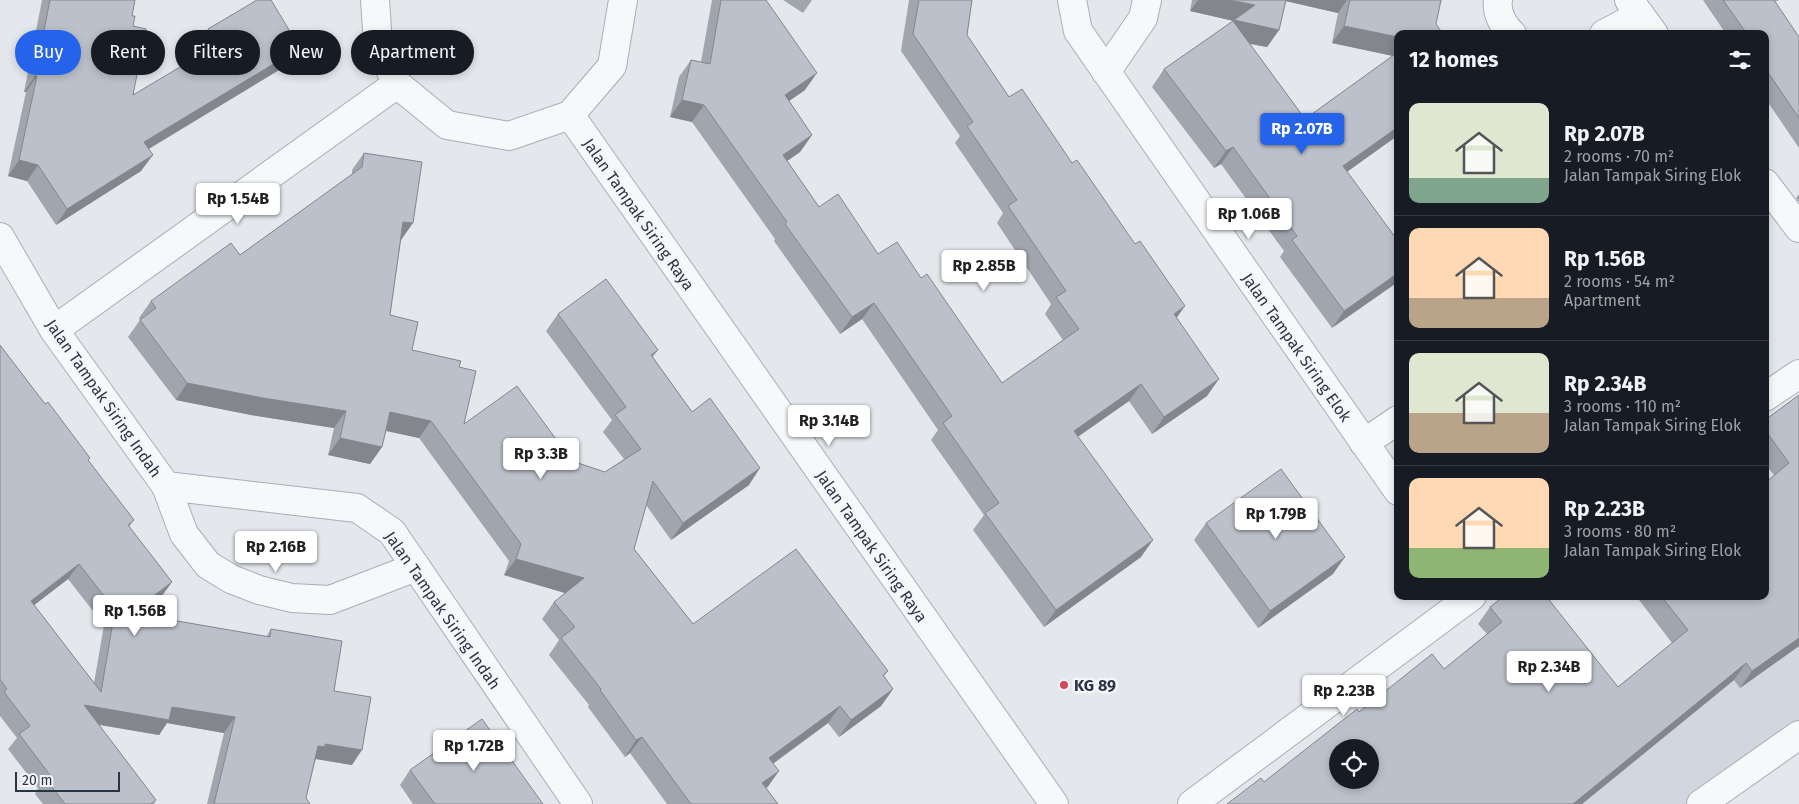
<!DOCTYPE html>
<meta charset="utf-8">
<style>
:root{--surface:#171b24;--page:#242831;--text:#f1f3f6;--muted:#9ea1a6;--line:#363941;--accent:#2563eb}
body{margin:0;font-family:"Fira Sans",sans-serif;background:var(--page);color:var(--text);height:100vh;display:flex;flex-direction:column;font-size:19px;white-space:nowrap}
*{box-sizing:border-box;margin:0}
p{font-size:16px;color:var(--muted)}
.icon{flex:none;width:28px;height:28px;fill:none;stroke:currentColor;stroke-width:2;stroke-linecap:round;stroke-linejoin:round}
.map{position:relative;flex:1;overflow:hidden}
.panel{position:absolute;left:1394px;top:30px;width:375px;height:570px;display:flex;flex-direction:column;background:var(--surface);border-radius:10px;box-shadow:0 2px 8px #0003}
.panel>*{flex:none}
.top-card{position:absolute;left:15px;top:30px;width:475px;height:45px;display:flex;gap:10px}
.fabs{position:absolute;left:1329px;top:739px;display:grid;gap:10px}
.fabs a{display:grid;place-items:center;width:50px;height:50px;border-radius:50%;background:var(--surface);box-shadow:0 2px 8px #0003;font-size:25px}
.scale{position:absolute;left:15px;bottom:12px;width:105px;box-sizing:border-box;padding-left:5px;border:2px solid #2b3445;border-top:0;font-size:14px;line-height:18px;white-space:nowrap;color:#2b3445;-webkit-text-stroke:4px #f4f6f9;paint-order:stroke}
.price{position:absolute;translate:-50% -42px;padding:0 11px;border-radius:5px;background:#fff;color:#222;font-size:16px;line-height:32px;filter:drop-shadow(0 1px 2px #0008)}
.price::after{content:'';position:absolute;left:50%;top:30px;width:15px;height:11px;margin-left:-8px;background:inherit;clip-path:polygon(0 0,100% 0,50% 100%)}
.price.on{background:var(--accent);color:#fff}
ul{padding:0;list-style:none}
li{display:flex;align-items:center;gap:15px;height:125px;padding:0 15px}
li+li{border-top:1px solid var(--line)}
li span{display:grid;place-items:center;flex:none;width:140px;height:100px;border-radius:10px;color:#555}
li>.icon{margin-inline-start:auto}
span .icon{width:60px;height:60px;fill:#fffc;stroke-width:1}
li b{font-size:21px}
h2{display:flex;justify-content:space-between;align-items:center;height:60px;padding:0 15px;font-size:21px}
.pill{padding:0 18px;border-radius:22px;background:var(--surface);box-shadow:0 2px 8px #0003;font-size:18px;line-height:45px}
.pill.on{background:var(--accent);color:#fff}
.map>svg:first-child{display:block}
.built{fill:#d2d6de}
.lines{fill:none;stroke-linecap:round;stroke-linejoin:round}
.minor-casing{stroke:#a9aeb7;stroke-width:30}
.minor{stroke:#f7f8fa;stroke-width:28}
.wall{fill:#a1a5ae;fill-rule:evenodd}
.shaded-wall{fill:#83868d}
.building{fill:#bbc0ca;stroke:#83868d;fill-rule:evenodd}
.poi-dot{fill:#d1495b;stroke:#f4f6f9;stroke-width:2}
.labels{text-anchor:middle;stroke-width:5;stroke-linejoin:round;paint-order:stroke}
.street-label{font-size:16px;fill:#2b3445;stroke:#f4f6f9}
.poi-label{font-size:16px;font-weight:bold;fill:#2b3445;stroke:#f4f6f9;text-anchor:start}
</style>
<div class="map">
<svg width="1799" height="804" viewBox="0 0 1799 804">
<rect width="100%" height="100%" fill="#e4e7ec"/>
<path class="built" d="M1799,566v185l-75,53h-263l304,-208z"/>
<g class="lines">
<g class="minor-casing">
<g id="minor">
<path d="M375,0l3,44 19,40 50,41 62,11 61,-21 42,-49 11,-66"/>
<path d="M1072,0l6,31 320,460"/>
<path d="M1498,0c-2,12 5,26 14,34"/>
<path d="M1629,0l25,34"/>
<path d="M1604,34l36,-19"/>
<path d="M1106,72l37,-54 4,-18"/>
<path d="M570,115l484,689"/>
<path d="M1765,183l34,45"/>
<path d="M0,237l54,93 112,156 191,22 35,24 186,272"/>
<path d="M54,330l343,-246"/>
<path d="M1765,397l34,-23"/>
<path d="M1364,443l34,-23"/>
<path d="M166,486l18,48 24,31 23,14 28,11 33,8 38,2 86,-33"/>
<path d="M1192,804l280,-208"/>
<path d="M1701,804l98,-69"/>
</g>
</g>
<use href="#minor" class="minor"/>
</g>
<g class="wall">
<path d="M42,0h93l-3,16 1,10v69l69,-41 -5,-9 11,-16 81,35 -140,85 -8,22 -85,54 -29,-44 -19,-5 18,-84h-2z"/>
<path d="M712,0h54l39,90 -16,11 23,34 -12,17 -13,9 32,46 59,47 43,24 81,105 61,-43 -18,-26 6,-10 -54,-81 6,-10 -48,-70 5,-7 -59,-85 8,-51h63l-5,35 42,62 168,221 30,78 -55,38 -23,-33 -51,35 63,121 -97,70 -71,-97 11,-15 -53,-75 7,-10 -76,-111 -22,15 -66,-93 1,-2 -83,-117 -22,-5 9,-40 12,-17 10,2z"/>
<path d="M783,0h29l-9,13z"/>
<path d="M1192,0h249l-43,34v102h-1l-50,36 51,69 -66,87 -52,-71 4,-6 -63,-87 -7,4 -62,-81 12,-18 70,-48 -44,-10zM1286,1l52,12 -6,30 61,13 -88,63 -55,-75 17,3 12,-17z"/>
<path d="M1703,0h76l-4,2 24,35v111l-34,-50v-64h-39z"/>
<path d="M364,153l37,87 -11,75 22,35 47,17 5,57 108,37 33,11 19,-13 -21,-27 9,-12 -66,-89 12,-17 100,36 -5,7 39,55 57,73 -78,55 -25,-35 -12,44 59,75 195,47 -4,5 9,13 -12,17 -42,31 -11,-14 -55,41 -7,24 12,16h-111l-37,-51 -5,4 -37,-50 1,-2 -40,-50 10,-15 -17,-21 12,-17 11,-9 -61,-18 5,-14 -90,-123 -33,-7 -4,16 -12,17 -42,-9 6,-27 -83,-13 -75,-15 -48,-63 12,-17 -1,-2 12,-17 89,-46 112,-80v-5z"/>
<path d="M1799,194v8l-3,-4z"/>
<path d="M0,345l45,59 45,54 -2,3 46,59 -5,7 43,55 -11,15 -22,17 127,23 5,-8 63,62 18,74 -36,-6 -1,3 -9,36 4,6h-103l17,-71 -57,-10 -8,12 -60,-10 57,75 -2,4h-111l-8,-10 3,-6 -30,-39 9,-11 -17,-22zM68,579l36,46 -10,58 -60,-78z"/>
<path d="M1799,395v251l-59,42 -6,-8 -152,124h-355l37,-22 95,-70 85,-43 43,-35 -9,-10 12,-17 41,-8 87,88 54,-44 -36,-47h129l9,-121 -9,-11v-44z"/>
<path d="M1206,523l127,51 -75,54 -64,-88z"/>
<path d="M410,770l133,34h-130l-13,-19z"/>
</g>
<g class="shaded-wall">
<path d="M1198,0h31l26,5 24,25 -12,17 -45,-9 12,-17 -44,-10z"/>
<path d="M1281,0h66l-9,13z"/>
<path d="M1344,26l54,11v20l-66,-14z"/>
<path d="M300,48l-11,16 -156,94 11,-16z"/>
<path d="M817,73l-12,17 -32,22 12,-17z"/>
<path d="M35,76h2l-11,16h-2z"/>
<path d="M682,100l22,5 -12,17 -22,-5z"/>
<path d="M1398,127l-1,9 -66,47 12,-17z"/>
<path d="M812,135l-12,17 -29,20 12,-17z"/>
<path d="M1233,147l-12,17 -7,4 12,-17z"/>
<path d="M153,155l-12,16 -85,54 11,-16z"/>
<path d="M19,160l19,5 -11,16 -19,-5z"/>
<path d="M403,222l10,1 -12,17 -10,-1z"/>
<path d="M1398,273v9l-66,46 12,-17z"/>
<path d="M874,303l-12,16 -22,15 12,-17z"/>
<path d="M1185,306l-12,17 1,-9z"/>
<path d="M1219,379l-12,17 -55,38 12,-17z"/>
<path d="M187,383l159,28 -12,17 -83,-13 -75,-15z"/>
<path d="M1141,384l-12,17 -67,47 12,-17z"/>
<path d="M390,412l41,9 -12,17 -41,-9z"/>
<path d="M340,438l42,9 -12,17 -42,-9z"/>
<path d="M760,468l-11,17 -78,55 12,-17z"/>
<path d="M1153,540l-12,17 -97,70 12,-17z"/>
<path d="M1345,557l-12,17 -75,54 12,-17z"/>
<path d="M516,559l68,19 -12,17 -68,-20z"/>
<path d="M79,564l-11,15 -48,37 11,-15z"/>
<path d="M172,582l-11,15 -40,31 10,-15z"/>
<path d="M1799,638v8l-59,42 12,-17z"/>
<path d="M1746,663l-12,17 -152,124h-9z"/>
<path d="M893,689l-12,17 -42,31 12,-17z"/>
<path d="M84,705l88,2 63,10 -11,16 -57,-10 -8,12 -86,-15z"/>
<path d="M840,706l-12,17 -71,52 12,-17z"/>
<path d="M642,737l-12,16 -5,4 11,-17z"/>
<path d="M325,744l37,6 -10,15 -36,-6 -2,3 4,-16z"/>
<path d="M779,771l-12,17 -5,-5z"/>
</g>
<g class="building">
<path d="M50,0h85l-3,16h3l-2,10 13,3 -13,66 84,-50 -9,-16 49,-29h14l29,48 -156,94 9,13 -86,54 -29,-44 -19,-5 18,-84h-2z"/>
<path d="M721,0h45l51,73 -32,22 27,40 -29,20 36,52 19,-13 40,60 19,-12 24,36 6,-4 75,109 77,-54 -23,-32 10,-6 -58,-85 9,-6 -50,-74 6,-4 -60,-88 6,-34h53l-5,35 42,62 13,-8 50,74 5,-3 58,84 5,-3 45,65 -11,8 45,65 -55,38 -23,-33 -67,47 79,109 -97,70 -71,-97 14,-10 -56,-80 9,-7 -78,-113 -22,14 -67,-93 2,-2 -83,-117 -22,-5 9,-40 19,4z"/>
<path d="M1229,0h57l-7,30 -45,-10 21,-15z"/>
<path d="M1350,0h91l-5,24 7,10h-45v3l-54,-11z"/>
<path d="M1723,0h51l25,37v81l-34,-50v-34h-24l4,-3z"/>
<path d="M1233,21l72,98 93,-67v75l-55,39 55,75v32l-54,38 -52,-71 5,-4 -64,-89 -7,4 -62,-82z"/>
<path d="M364,153l58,9 -9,61 -10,-1 -13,93 28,7 -6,28 49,11 -2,6 17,4 -12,53 53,-38 55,75 33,11 36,-23 -26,-34 11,-8 -68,-93 48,-35 52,71 -7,5 41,57 18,-14 50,70 -77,55 -30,-42 -19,68 59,75 103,-75 92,122 -5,4 10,14 -42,31 -11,-14 -71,52 10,13 -17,12 16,21h-87l-49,-67 -6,3 -36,-50 1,-1 -40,-51 14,-11 -21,-25 30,-24 -68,-19 5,-15 -90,-123 -41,-9 -8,35 -42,-9 6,-27 -83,-13 -76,-15 -47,-63 16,-12 -5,-7 80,-58 9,12 122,-88z"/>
<path d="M0,345l45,59 3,-2 42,56 -2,2 46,60 -6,5 44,57 -41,31 139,24 1,-8 71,12 -8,50 37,6 -9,53 -37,-6v3l-7,-1 -12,52 4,6h-96l21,-87 -63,-10 -3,13 -85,-15 72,95 -5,4h-86l-20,-26 5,-3 -31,-41 11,-8 -26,-34 3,-3 -7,-10zM79,564l36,46 -14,82 -70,-91z"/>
<path d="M1799,395v243l-47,33 -6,-8 -173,141h-346l34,-26 3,4 93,-73 2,3 73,-58 12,15 58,-47 -12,-15 14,-11h24l3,3 4,-3h11l72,91 70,-57 -27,-34h104v-113l24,-20 -24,-33v-10zM1338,748h32v32h-32z"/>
<path d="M1281,469l64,88 -75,54 -64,-88z"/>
<path d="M482,719l61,85h-108l-25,-34z"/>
</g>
<circle class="poi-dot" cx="1064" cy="685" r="5"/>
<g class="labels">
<g class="street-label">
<text transform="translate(639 214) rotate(55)" y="6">Jalan Tampak Siring Raya</text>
<text transform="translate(1297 347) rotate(55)" y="6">Jalan Tampak Siring Elok</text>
<text transform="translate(104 398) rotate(55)" y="6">Jalan Tampak Siring Indah</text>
<text transform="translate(872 546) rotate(55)" y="6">Jalan Tampak Siring Raya</text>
<text transform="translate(443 610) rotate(55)" y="6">Jalan Tampak Siring Indah</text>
</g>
<g class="poi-label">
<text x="1074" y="691">KG 89</text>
</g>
</g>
</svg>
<div class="fabs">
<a><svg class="icon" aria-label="locate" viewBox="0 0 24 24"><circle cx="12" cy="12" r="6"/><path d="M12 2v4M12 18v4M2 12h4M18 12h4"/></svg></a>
</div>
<div class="scale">20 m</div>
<b class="price on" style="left:1302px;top:155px">Rp 2.07B</b>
<b class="price" style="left:238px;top:225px">Rp 1.54B</b>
<b class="price" style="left:1249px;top:240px">Rp 1.06B</b>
<b class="price" style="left:984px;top:292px">Rp 2.85B</b>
<b class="price" style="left:829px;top:447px">Rp 3.14B</b>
<b class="price" style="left:541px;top:480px">Rp 3.3B</b>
<b class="price" style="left:1276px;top:540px">Rp 1.79B</b>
<b class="price" style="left:276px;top:573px">Rp 2.16B</b>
<b class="price" style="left:135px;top:637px">Rp 1.56B</b>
<b class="price" style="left:1549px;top:693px">Rp 2.34B</b>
<b class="price" style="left:1344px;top:717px">Rp 2.23B</b>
<b class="price" style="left:474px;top:772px">Rp 1.72B</b>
<div class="top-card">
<a class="pill on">Buy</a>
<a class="pill">Rent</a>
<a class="pill">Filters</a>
<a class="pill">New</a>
<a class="pill">Apartment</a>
</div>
<section class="panel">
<h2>12 homes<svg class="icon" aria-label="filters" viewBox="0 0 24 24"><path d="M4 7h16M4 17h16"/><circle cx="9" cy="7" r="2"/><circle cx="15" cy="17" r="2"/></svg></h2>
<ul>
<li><span style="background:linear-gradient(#dfe7d0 75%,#7fa58c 0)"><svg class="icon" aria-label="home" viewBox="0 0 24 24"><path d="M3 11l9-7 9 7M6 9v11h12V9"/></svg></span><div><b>Rp 2.07B</b><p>2 rooms · 70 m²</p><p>Jalan Tampak Siring Elok</p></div></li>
<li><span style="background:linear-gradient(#ffd9b3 70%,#b9a48a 0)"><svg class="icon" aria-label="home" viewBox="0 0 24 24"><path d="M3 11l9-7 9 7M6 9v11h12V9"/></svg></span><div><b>Rp 1.56B</b><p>2 rooms · 54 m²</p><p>Apartment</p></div></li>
<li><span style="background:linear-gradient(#dfe7d0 60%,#b9a48a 0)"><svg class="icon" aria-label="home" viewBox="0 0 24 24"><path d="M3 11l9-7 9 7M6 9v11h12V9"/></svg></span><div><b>Rp 2.34B</b><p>3 rooms · 110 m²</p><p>Jalan Tampak Siring Elok</p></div></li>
<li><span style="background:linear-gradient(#ffd9b3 70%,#8fb573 0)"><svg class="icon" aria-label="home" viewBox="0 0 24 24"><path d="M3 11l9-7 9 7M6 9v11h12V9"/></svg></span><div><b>Rp 2.23B</b><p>3 rooms · 80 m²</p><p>Jalan Tampak Siring Elok</p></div></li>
</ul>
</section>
</div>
